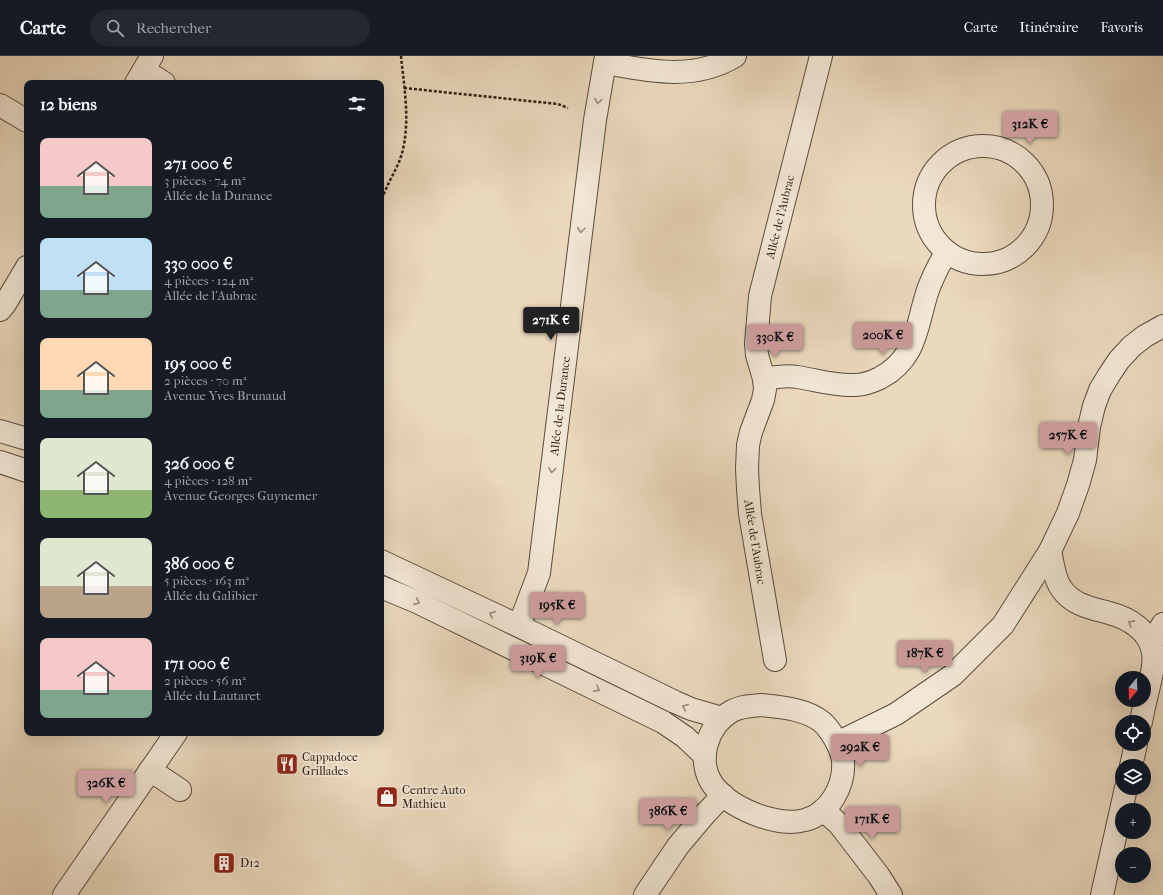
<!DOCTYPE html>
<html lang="fr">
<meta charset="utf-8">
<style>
:root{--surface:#171b24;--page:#242831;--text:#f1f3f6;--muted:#9ea1a6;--line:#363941;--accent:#c59692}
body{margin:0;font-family:"IM FELL French Canon",serif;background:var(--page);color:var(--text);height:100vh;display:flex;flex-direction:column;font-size:15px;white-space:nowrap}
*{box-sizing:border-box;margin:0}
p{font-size:13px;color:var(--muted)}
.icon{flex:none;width:22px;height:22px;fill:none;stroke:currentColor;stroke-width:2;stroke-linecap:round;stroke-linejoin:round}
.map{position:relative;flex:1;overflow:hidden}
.sheet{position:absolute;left:24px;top:24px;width:360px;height:656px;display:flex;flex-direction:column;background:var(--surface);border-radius:8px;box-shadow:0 4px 16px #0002}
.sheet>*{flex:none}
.needle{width:26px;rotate:199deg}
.tools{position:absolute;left:1115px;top:615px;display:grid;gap:8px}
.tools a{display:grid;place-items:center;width:36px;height:36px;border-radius:50%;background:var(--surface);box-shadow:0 4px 16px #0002;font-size:20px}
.price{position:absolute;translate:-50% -34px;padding:0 9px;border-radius:4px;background:var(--accent);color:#111;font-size:13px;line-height:26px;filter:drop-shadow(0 1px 2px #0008)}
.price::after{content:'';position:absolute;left:50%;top:24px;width:12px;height:9px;margin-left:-6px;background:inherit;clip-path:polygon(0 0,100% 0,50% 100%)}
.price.current{background:#222;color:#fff}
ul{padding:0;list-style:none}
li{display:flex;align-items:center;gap:12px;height:100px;padding:0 16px}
li span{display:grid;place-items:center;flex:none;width:112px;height:80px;border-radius:8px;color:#555}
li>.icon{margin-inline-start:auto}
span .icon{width:48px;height:48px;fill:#fffc;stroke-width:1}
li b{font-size:17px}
h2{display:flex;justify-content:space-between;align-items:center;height:48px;padding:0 16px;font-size:17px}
header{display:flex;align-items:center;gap:24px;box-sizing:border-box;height:56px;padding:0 20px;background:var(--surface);border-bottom:1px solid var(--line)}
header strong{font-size:19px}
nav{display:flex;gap:22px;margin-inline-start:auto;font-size:14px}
.search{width:280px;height:36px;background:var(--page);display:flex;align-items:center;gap:10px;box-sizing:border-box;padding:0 14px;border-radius:22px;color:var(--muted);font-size:15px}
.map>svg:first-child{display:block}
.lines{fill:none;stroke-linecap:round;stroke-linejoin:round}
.minor-casing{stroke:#5a4c3c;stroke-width:24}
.path{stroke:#2a1d11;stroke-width:2.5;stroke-dasharray:3 2;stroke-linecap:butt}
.minor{stroke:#f2e6d5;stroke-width:22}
.oneway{stroke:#988c7d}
.labels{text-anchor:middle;stroke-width:4;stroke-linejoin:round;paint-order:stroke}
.street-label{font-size:12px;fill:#2a1d11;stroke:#f2e6d5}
.poi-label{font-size:12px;fill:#2a1d11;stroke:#f2e6d5;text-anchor:start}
</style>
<header>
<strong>Carte</strong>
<div class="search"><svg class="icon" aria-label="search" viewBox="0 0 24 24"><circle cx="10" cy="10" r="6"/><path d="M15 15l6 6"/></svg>Rechercher</div>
<nav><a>Carte</a><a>Itinéraire</a><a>Favoris</a></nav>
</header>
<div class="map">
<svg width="1163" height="839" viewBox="0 0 1163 839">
<rect width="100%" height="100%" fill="#ebd9be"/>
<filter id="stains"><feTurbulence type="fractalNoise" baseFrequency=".005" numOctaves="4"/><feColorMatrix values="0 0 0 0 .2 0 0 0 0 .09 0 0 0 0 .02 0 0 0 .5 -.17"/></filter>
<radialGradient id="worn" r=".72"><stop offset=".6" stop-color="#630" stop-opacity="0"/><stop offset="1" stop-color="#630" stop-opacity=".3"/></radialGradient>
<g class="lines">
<g class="minor-casing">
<g id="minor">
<path d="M605,7c44,8 89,18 130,-7"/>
<path d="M144,14l20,13"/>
<path d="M136,27l16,-27"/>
<path d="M0,49l27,16"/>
<circle cx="983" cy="149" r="59"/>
<path d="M0,254l5,-6 22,-37"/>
<path d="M764,323c11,-2 23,-4 33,-2 20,3 38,9 57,8 10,0 18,-3 26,-7 39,-21 36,-55 49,-91 5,-12 10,-24 18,-35"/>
<path d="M0,375l27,8"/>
<path d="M0,406l27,9"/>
<path d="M1050,495c3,12 4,27 11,37 11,17 30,20 48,25 20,5 41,18 44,40 2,11 -2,23 -4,33 -3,12 -6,24 -8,36"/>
<path d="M381,505l138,65 156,76 16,7 31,9"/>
<path d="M381,531l36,15 246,120 22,15 20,19"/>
<path d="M519,570l20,-53 56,-453 11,-64"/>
<path d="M1151,587l12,-19"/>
<path d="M775,604l-25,-146 -2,-25 -1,-20 1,-24 3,-13 12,-32 2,-11 -1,-10 -7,-24 -1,-11 4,-48 61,-240"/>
<path d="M761,649c20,2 45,4 61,17 9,8 20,27 21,39 2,25 -14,53 -38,59 -14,4 -28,1 -42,-3 -18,-6 -38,-16 -50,-32 -17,-24 -6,-60 19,-74 9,-5 19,-5 29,-6z"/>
<path d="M837,687l59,-29 57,-39 50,-50 47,-74 18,-38 10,-28 7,-25 4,-33 5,-21 6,-16 9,-15 10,-15 13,-14 13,-10 18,-10"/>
<path d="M1131,710l5,-22"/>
<path d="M150,714l30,20"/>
<path d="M823,754l16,14 40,52 12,19"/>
<path d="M64,839l112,-162"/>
<path d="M645,839l33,-49 27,-32 18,-19"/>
<path d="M1102,839l24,-107"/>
</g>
</g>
<g class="path">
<path d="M404,32l154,16 10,4"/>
<path d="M381,148c4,-20 18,-35 22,-55 7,-31 1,-62 -2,-93"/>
</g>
<use href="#minor" class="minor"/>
</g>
<defs><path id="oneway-chevron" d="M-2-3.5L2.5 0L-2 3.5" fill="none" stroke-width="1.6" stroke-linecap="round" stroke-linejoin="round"/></defs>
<g class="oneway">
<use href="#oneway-chevron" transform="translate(598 45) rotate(101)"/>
<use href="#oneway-chevron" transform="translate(581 174) rotate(97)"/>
<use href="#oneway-chevron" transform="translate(552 414) rotate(97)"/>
<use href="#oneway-chevron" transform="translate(417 546) rotate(24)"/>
<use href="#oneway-chevron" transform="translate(492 558) rotate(-155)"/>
<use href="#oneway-chevron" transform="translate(1131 567) rotate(-148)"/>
<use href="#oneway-chevron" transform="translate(597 633) rotate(26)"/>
<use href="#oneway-chevron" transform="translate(685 651) rotate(-158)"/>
</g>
<defs>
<g id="restaurant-square" transform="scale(1.15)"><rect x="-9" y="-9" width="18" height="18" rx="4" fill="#8f2418" stroke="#f2e6d5"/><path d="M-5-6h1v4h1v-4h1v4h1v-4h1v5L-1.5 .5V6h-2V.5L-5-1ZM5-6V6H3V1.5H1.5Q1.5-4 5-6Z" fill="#fff"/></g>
<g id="shop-square" transform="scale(1.15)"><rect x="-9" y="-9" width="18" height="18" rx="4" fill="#8f2418" stroke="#f2e6d5"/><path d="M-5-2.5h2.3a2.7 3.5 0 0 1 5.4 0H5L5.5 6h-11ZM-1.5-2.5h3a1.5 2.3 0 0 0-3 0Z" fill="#fff"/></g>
<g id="building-square" transform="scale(1.15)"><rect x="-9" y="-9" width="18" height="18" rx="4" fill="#8f2418" stroke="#f2e6d5"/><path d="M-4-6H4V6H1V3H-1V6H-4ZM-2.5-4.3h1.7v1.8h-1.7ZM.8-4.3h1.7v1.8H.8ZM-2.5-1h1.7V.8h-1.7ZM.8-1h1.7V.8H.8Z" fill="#fff"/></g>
</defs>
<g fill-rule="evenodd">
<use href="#restaurant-square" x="287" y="708"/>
<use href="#shop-square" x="387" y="741"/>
<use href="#building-square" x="224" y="807"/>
</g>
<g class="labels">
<g class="street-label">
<text transform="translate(780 161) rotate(-76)" y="4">Allée de l'Aubrac</text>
<text transform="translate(560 350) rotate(-83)" y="4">Allée de la Durance</text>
<text transform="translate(755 486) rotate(81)" y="4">Allée de l'Aubrac</text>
</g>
<g class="poi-label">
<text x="302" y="705">Cappadoce<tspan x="302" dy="14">Grillades</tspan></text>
<text x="402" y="738">Centre Auto<tspan x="402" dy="14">Mathieu</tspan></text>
<text x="240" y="811">D12</text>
</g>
</g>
<rect width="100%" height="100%" filter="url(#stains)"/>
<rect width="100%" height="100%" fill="url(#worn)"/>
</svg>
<div class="tools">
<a><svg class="needle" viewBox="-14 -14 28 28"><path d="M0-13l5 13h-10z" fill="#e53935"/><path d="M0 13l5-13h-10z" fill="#9ea1a6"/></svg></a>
<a><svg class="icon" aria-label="locate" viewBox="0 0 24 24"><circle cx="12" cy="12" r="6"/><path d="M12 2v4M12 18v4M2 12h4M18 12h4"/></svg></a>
<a><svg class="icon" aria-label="layers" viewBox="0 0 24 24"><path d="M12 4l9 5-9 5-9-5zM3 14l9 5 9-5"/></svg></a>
<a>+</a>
<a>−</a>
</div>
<b class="price" style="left:1030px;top:89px">312K €</b>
<b class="price current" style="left:551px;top:285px">271K €</b>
<b class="price" style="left:883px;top:300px">200K €</b>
<b class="price" style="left:775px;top:302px">330K €</b>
<b class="price" style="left:1068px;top:400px">257K €</b>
<b class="price" style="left:557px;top:570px">195K €</b>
<b class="price" style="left:925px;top:618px">187K €</b>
<b class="price" style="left:538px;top:623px">319K €</b>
<b class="price" style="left:860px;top:712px">292K €</b>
<b class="price" style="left:106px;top:748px">326K €</b>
<b class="price" style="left:668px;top:776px">386K €</b>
<b class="price" style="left:872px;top:784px">171K €</b>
<section class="sheet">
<h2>12 biens<svg class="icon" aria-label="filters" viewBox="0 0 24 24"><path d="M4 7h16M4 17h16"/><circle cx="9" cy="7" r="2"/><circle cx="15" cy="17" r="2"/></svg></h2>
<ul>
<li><span style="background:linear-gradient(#f6c9c9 60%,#7fa58c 0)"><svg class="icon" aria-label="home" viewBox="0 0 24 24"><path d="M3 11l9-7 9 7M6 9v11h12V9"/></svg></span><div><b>271 000 €</b><p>3 pièces · 74 m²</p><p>Allée de la Durance</p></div></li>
<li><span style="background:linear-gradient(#bfe0f5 65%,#7fa58c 0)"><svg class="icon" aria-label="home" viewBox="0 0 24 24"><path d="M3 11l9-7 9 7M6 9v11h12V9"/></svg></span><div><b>330 000 €</b><p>4 pièces · 124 m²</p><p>Allée de l'Aubrac</p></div></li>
<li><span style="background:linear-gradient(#ffd9b3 65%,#7fa58c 0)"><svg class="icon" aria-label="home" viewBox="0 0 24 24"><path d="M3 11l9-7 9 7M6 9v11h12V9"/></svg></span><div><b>195 000 €</b><p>2 pièces · 70 m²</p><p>Avenue Yves Brunaud</p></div></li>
<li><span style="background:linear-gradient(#dfe7d0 65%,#8fb573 0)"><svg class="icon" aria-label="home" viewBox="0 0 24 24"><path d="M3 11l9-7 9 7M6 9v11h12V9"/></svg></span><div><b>326 000 €</b><p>4 pièces · 128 m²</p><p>Avenue Georges Guynemer</p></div></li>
<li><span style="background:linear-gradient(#dfe7d0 60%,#b9a48a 0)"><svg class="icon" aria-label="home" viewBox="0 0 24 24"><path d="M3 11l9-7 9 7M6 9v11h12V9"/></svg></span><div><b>386 000 €</b><p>5 pièces · 163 m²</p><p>Allée du Galibier</p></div></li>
<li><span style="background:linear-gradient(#f6c9c9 65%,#7fa58c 0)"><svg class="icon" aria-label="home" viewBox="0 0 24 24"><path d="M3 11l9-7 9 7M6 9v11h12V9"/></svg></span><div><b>171 000 €</b><p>2 pièces · 56 m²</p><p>Allée du Lautaret</p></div></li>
</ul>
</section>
</div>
